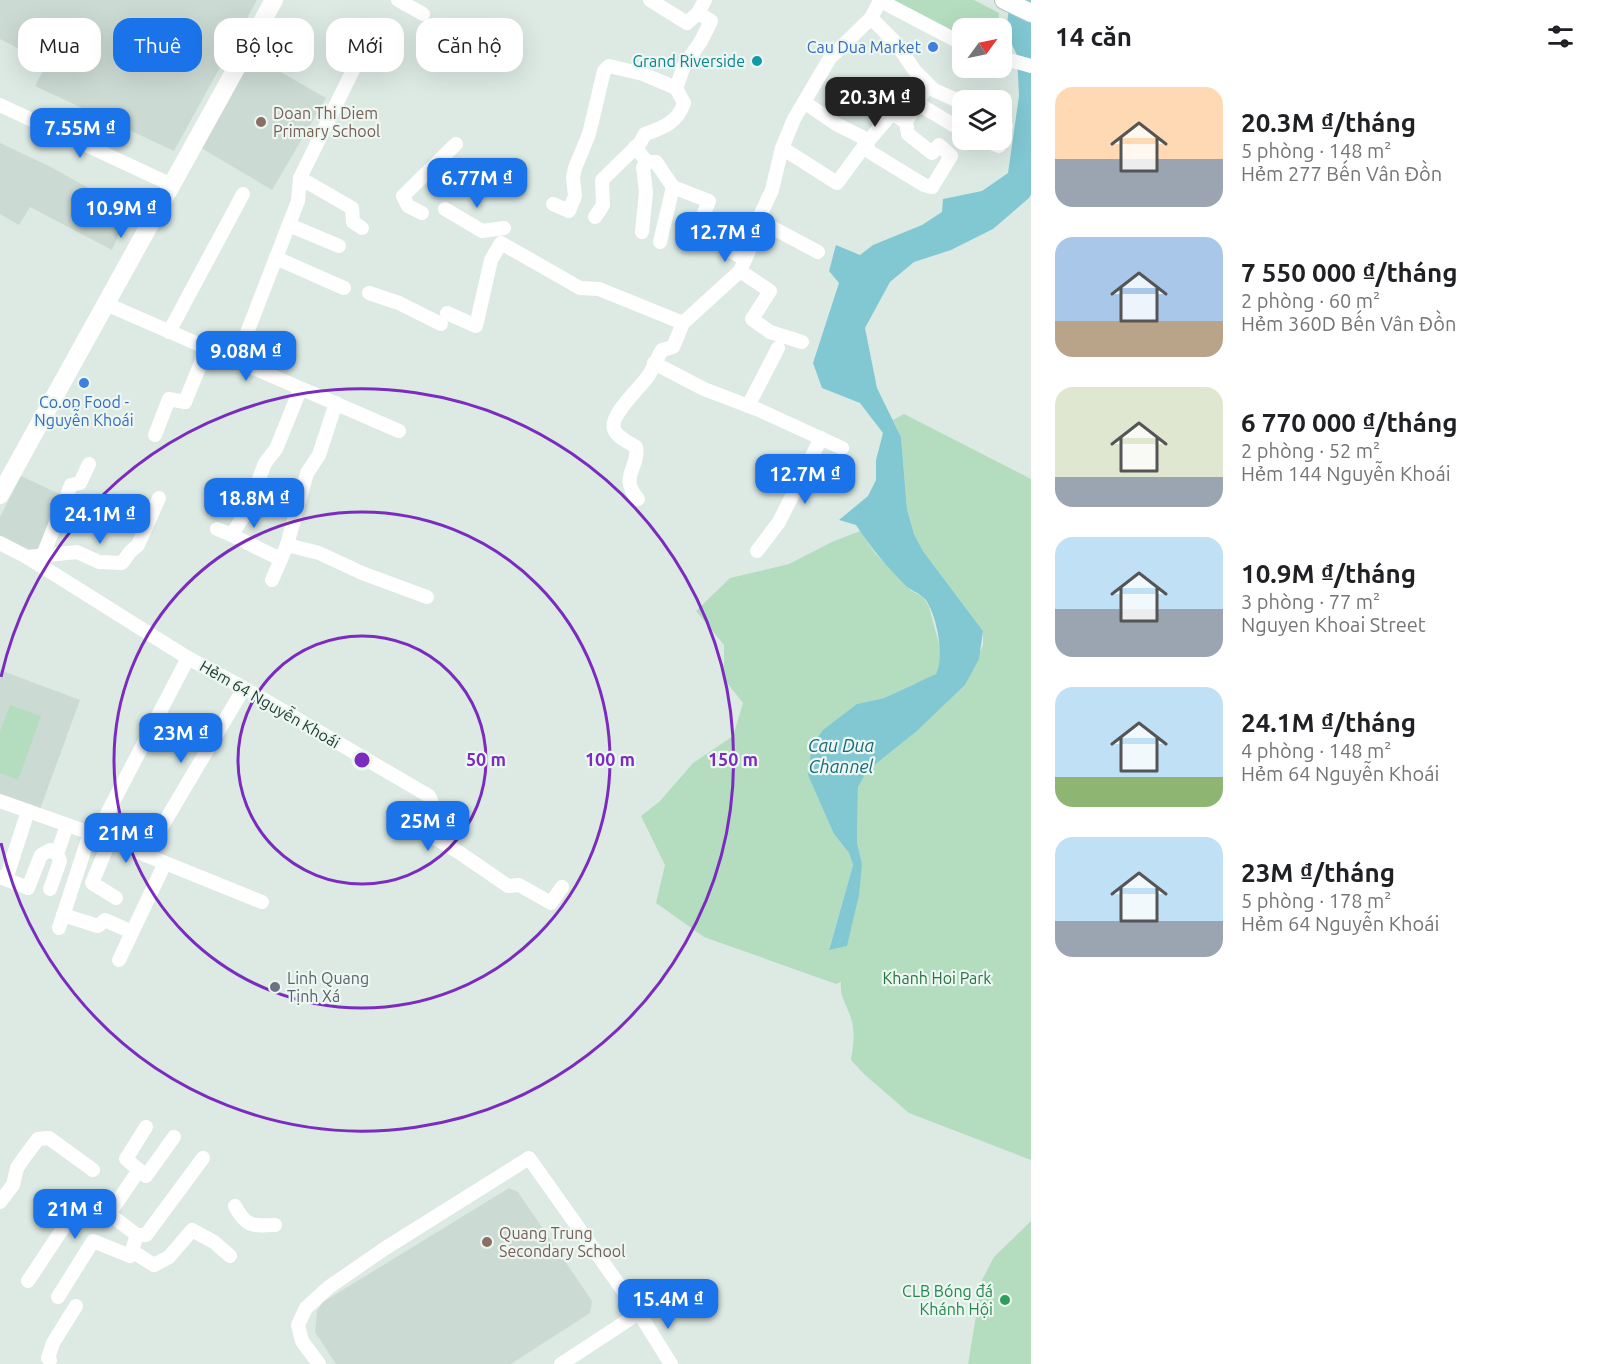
<!DOCTYPE html>
<html lang="vi">
<meta charset="utf-8">
<style>
:root{--surface:#fff;--page:#f2f2f2;--text:#202124;--muted:#757577;--accent:#1a73e8}
body{margin:0;font-family:Ubuntu,sans-serif;background:var(--page);color:var(--text);height:100vh;display:flex;flex-direction:column;font-size:22px;white-space:nowrap}
*{box-sizing:border-box;margin:0}
p{font-size:20px;color:var(--muted)}
.icon{flex:none;width:33px;height:33px;fill:none;stroke:currentColor;stroke-width:2;stroke-linecap:round;stroke-linejoin:round}
.map{position:relative;flex:1;overflow:hidden}
.sheet{display:flex;flex-direction:column;background:var(--surface);width:570px}
.sheet>*{flex:none}
.hud{position:absolute;left:18px;top:18px;width:570px;height:54px;display:flex;gap:12px}
.needle{width:39px;rotate:57deg}
.controls{position:absolute;left:952px;top:18px;display:grid;gap:12px}
.controls a{display:grid;place-items:center;width:60px;height:60px;border-radius:12px;background:var(--surface);box-shadow:0 6px 24px #0002;font-size:30px}
.price{position:absolute;translate:-50% -51px;padding:0 14px;border-radius:12px;background:var(--accent);color:#fff;font-size:20px;line-height:39px;filter:drop-shadow(0 2px 3px #0008)}
.price::after{content:'';position:absolute;left:50%;top:36px;width:18px;height:14px;margin-left:-9px;background:inherit;clip-path:polygon(0 0,100% 0,50% 100%)}
.price.on{background:#222;color:#fff}
ul{padding:0;list-style:none}
li{display:flex;align-items:center;gap:18px;height:150px;padding:0 24px}
li span{display:grid;place-items:center;flex:none;width:168px;height:120px;border-radius:18px;color:#555}
li>.icon{margin-inline-start:auto}
span .icon{width:72px;height:72px;fill:#fffc;stroke-width:1}
li b{font-size:26px}
h2{display:flex;justify-content:space-between;align-items:center;height:72px;padding:0 24px;font-size:26px}
.chip{padding:0 21px;border-radius:18px;background:var(--surface);box-shadow:0 6px 24px #0002;font-size:21px;line-height:54px}
.chip.on{background:var(--accent);color:#fff}
main{display:flex;flex:1;min-height:0}
.map>svg:first-child{display:block}
.built{fill:#cbdad3}
.green{fill:#b4ddbf}
.water{fill:#81c8d3}
.lines{fill:none;stroke-linecap:round;stroke-linejoin:round}
.secondary-casing{stroke:#b0cac0;stroke-width:20}
.minor{stroke:#fff;stroke-width:14}
.tertiary{stroke:#fff;stroke-width:18}
.secondary{stroke:#fff;stroke-width:18}
.ring{fill:none;stroke:#7b2cbf;stroke-width:3}
.shop-dot{fill:#3f7fe0;stroke:#edf7f2;stroke-width:2}
.culture-dot{fill:#0f9aa8;stroke:#edf7f2;stroke-width:2}
.education-dot{fill:#8d6e63;stroke:#edf7f2;stroke-width:2}
.worship-dot{fill:#6b7280;stroke:#edf7f2;stroke-width:2}
.leisure-dot{fill:#2e9e5b;stroke:#edf7f2;stroke-width:2}
.labels{text-anchor:middle;stroke-width:4.5;stroke-linejoin:round;paint-order:stroke}
.shop-label{font-size:16px;fill:#366cbe;stroke:#edf7f2;text-anchor:end}
.culture-label{font-size:16px;fill:#0d838f;stroke:#edf7f2;text-anchor:end}
.education-label{font-size:16px;fill:#785e54;stroke:#edf7f2;text-anchor:start}
.street-label{font-size:16px;fill:#1e3a32;stroke:#edf7f2}
.worship-label{font-size:16px;fill:#5b616d;stroke:#edf7f2;text-anchor:start}
.park-label{font-size:16px;fill:#267343;stroke:#edf7f2}
.leisure-label{font-size:16px;fill:#27864d;stroke:#edf7f2;text-anchor:end}
.water-label{font-size:18px;font-style:italic;fill:#166979;stroke:#edf7f2}
.centre{fill:#7b2cbf;stroke:#edf7f2;stroke-width:3}
.ring-label{font-size:18px;text-anchor:middle;font-weight:bold;fill:#7b2cbf;stroke:#edf7f2;stroke-width:4.5;stroke-linejoin:round;paint-order:stroke}
</style>
<main>
<div class="map">
<svg width="1031" height="1364" viewBox="0 0 1031 1364">
<rect width="100%" height="100%" fill="#ddeae4"/>
<g class="built">
<path d="M0,0h257l-83,151 -139,-65 12,-23 -47,-24z"/>
<path d="M249,54l77,44 -54,92 -74,-44z"/>
<path d="M0,143l51,24 78,44 -17,39 -82,-43 -11,18 -19,-11z"/>
<path d="M21,476l43,20 -26,58 -38,-14v-23z"/>
<path d="M0,670l80,30 -41,112 -39,-13z"/>
<path d="M509,1188l9,4 74,109 -2,12 -79,51h-175l-21,-32 2,-21 6,-9z"/>
</g>
<g class="green">
<path d="M885,0h89l25,13 -1,15h-35v13z"/>
<path d="M904,414l127,65v681l-122,-47 -44,-38 -14,-15c2,-13 4,-24 1,-38 -3,-15 -13,-24 -11,-40l-5,2 -132,-47 -48,-34 9,-38 -24,-49 19,-15 33,-38 40,-27 10,-33 -19,-24v-34l-28,-34 34,-33 59,-14 43,-22 28,-11 15,22 35,37 13,7 6,10 12,44 -1,16 -4,7 -8,6 -14,4 -30,14 -27,6 -23,130 15,19 4,12 -24,84 17,-3 16,-82 -5,-22 1,-55 9,-16 50,-40 48,-46 18,-40v-14l-60,-80 -9,-17 -7,-25 -6,-72 -8,-17z"/>
<path d="M10,705l31,11 -23,64 -18,-7v-41z"/>
<path d="M1031,1221v143h-63l14,-84 12,-23z"/>
</g>
<path class="water" d="M1010,0h21v194l-2,4 -36,31 -42,21 -37,12 -24,20 -25,46 12,60 24,49 6,72 7,25 9,17 60,80 -4,28 -14,26 -48,46 -50,40 -9,16 -1,55 5,22 -3,31 -12,51 -18,4 24,-85 -4,-12 -15,-19 -26,-59 4,-30 11,-15 34,-26 27,-6 52,-24c9,-17 1,-59 -11,-75 -5,-6 -14,-8 -19,-13 -19,-19 -35,-38 -50,-61l-17,-5 29,-24 8,-16v-20l7,-27 -23,-30 -38,-15 -9,-25 26,-80 -10,-12 7,-26 24,10 13,-10 49,-20 20,-13 1,-13 39,-8 26,-18 11,-77 -2,-41 -11,-23z"/>
<g class="lines">
<g class="secondary-casing">
<path id="secondary" d="M1004,0l27,13"/>
</g>
<g class="minor">
<path d="M398,0l25,14"/>
<path d="M650,0l37,23 11,-10"/>
<path d="M879,0l84,44"/>
<path d="M871,18l24,24 20,29 19,19 29,13"/>
<path d="M1002,58l29,8"/>
<path d="M804,102l32,22 26,13 8,15 54,33 8,2 19,-31 -12,-11 -7,8 -24,-19 -2,-12"/>
<path d="M917,103l46,28"/>
<path d="M0,105l172,80"/>
<path d="M1002,124l4,2 -4,12"/>
<path d="M982,140l17,6 2,-6"/>
<path d="M635,147l12,15h9l17,25 36,14 -13,31 49,27"/>
<path d="M782,148l55,35 28,-38 27,-32 14,9 22,-37"/>
<path d="M300,178l52,30 1,14 9,6"/>
<path d="M553,204l16,7 6,-15 -2,-19 2,-9 14,-34 15,-63 5,-5 34,8 33,14"/>
<path d="M445,209l37,22 22,-3"/>
<path d="M422,213l-14,-7 -5,-10 53,-52"/>
<path d="M595,217l8,-12 -1,-25 38,-37 5,-9c18,-6 33,-12 39,-31l-8,-15 8,-22 17,-25 10,-20 -13,-8 7,-13"/>
<path d="M758,220l60,32"/>
<path d="M289,225l50,21"/>
<path d="M642,232l4,-40 -3,-25 4,-5"/>
<path d="M660,242l13,-55"/>
<path d="M276,258l68,30"/>
<path d="M740,271l30,20 -18,28 18,13 32,10"/>
<path d="M369,293l30,10 42,21"/>
<path d="M106,304l293,127"/>
<path d="M447,313l29,13 15,-66 10,-17 79,45 19,1 84,34"/>
<path d="M169,332l74,-138"/>
<path d="M236,361l62,-160 2,-23 54,-110"/>
<path d="M654,363l50,26 55,21 83,38"/>
<path d="M748,406l30,-58"/>
<path d="M155,435l14,-36 16,3 22,-54"/>
<path d="M638,499c-20,-22 2,-32 -2,-52 -7,-5 -19,-9 -22,-18 -5,-14 27,-42 35,-54 5,-8 8,-17 13,-25l11,-3 10,-24 57,-52 12,-27 6,-24 14,-30 10,-42 12,-29 36,-61 41,-40 9,-17"/>
<path d="M217,529c22,8 42,21 64,30"/>
<path d="M232,534l25,-38 2,-17 6,-16 11,-14 24,-59"/>
<path d="M0,543l27,14 161,101 56,30 185,108 5,12 -7,25 33,20 48,33 11,-1 32,18 11,-16"/>
<path d="M287,545l32,8 43,20 65,24"/>
<path d="M757,551l22,-29 42,-84"/>
<path d="M43,555l28,-70 9,-2 9,-19"/>
<path d="M27,557l50,-5 22,10 23,1 8,-11 8,-7 21,-47"/>
<path d="M272,580l15,-35 20,-72 12,-18 17,-52"/>
<path d="M0,801l96,34 166,67"/>
<path d="M96,835l92,-177"/>
<path d="M110,840l-18,43 24,15"/>
<path d="M145,855l99,-167"/>
<path d="M0,877l28,11 13,-33 9,-5 7,4"/>
<path d="M6,879l22,-68"/>
<path d="M50,889l10,-28 -3,-7 10,-29"/>
<path d="M63,915l35,11 7,-6 27,12"/>
<path d="M59,928l31,-95"/>
<path d="M119,960l46,-97"/>
<path d="M139,1170l-13,-11 20,-32"/>
<path d="M0,1202l13,-17 4,-17 6,-9 15,-20 11,-1 44,32"/>
<path d="M235,1206c11,21 17,20 40,19"/>
<path d="M109,1214l30,-44 7,6 28,-39"/>
<path d="M132,1251l22,14 15,-8 23,-27 22,12 16,14"/>
<path d="M28,1281l51,-77 9,-6 49,37h9l57,-77"/>
<path d="M58,1297l35,-56 37,15 7,-21"/>
<path d="M50,1360l-2,-2 5,-15 23,-37"/>
<path d="M319,1364l-17,-23 -4,-16 8,-17 23,-21 55,-38 145,-91 110,155 32,51"/>
<path d="M561,1364l78,-51"/>
</g>
<path class="tertiary" d="M0,495l274,-495"/>
<use href="#secondary" class="secondary"/>
</g>
<g class="ring">
<circle cx="362" cy="760" r="124"/>
<circle cx="362" cy="760" r="248"/>
<path d="M1 677A371 371 0 1 1 1 843"/>
</g>
<g class="shop-dot">
<circle cx="933" cy="47" r="6"/>
<circle cx="84" cy="383" r="6"/>
</g>
<circle class="culture-dot" cx="757" cy="61" r="6"/>
<g class="education-dot">
<circle cx="261" cy="122" r="6"/>
<circle cx="487" cy="1242" r="6"/>
</g>
<circle class="worship-dot" cx="275" cy="987" r="6"/>
<circle class="leisure-dot" cx="1005" cy="1300" r="6"/>
<g class="labels">
<g class="shop-label">
<text x="921" y="53">Cau Dua Market</text>
<text x="84" y="408" text-anchor="middle">Co.op Food -<tspan x="84" dy="18">Nguyễn Khoái</tspan></text>
</g>
<g class="culture-label">
<text x="745" y="67">Grand Riverside</text>
</g>
<g class="education-label">
<text x="273" y="119">Doan Thi Diem<tspan x="273" dy="18">Primary School</tspan></text>
<text x="499" y="1239">Quang Trung<tspan x="499" dy="18">Secondary School</tspan></text>
</g>
<g class="street-label">
<text transform="translate(270 704) rotate(30)" y="6">Hẻm 64 Nguyễn Khoái</text>
</g>
<g class="worship-label">
<text x="287" y="984">Linh Quang<tspan x="287" dy="18">Tịnh Xá</tspan></text>
</g>
<g class="park-label">
<text x="937" y="984">Khanh Hoi Park</text>
</g>
<g class="leisure-label">
<text x="993" y="1297">CLB Bóng đá<tspan x="993" dy="18">Khánh Hội</tspan></text>
</g>
<g class="water-label">
<text x="841" y="752">Cau Dua<tspan x="841" dy="21">Channel</tspan></text>
</g>
</g>
<circle cx="362" cy="760" r="9" class="centre"/>
<g class="ring-label">
<text x="486" y="766">50 m</text>
<text x="610" y="766">100 m</text>
<text x="733" y="766">150 m</text>
</g>
</svg>
<div class="controls">
<a><svg class="needle" viewBox="-14 -14 28 28"><path d="M0-13l5 13h-10z" fill="#e53935"/><path d="M0 13l5-13h-10z" fill="#757577"/></svg></a>
<a><svg class="icon" aria-label="layers" viewBox="0 0 24 24"><path d="M12 4l9 5-9 5-9-5zM3 14l9 5 9-5"/></svg></a>
</div>
<b class="price on" style="left:875px;top:128px">20.3M ₫</b>
<b class="price" style="left:80px;top:159px">7.55M ₫</b>
<b class="price" style="left:477px;top:209px">6.77M ₫</b>
<b class="price" style="left:121px;top:239px">10.9M ₫</b>
<b class="price" style="left:725px;top:263px">12.7M ₫</b>
<b class="price" style="left:246px;top:382px">9.08M ₫</b>
<b class="price" style="left:805px;top:505px">12.7M ₫</b>
<b class="price" style="left:254px;top:529px">18.8M ₫</b>
<b class="price" style="left:100px;top:545px">24.1M ₫</b>
<b class="price" style="left:181px;top:764px">23M ₫</b>
<b class="price" style="left:428px;top:852px">25M ₫</b>
<b class="price" style="left:126px;top:864px">21M ₫</b>
<b class="price" style="left:75px;top:1240px">21M ₫</b>
<b class="price" style="left:668px;top:1330px">15.4M ₫</b>
<div class="hud">
<a class="chip">Mua</a>
<a class="chip on">Thuê</a>
<a class="chip">Bộ lọc</a>
<a class="chip">Mới</a>
<a class="chip">Căn hộ</a>
</div>
</div>
<section class="sheet">
<h2>14 căn<svg class="icon" aria-label="filters" viewBox="0 0 24 24"><path d="M4 7h16M4 17h16"/><circle cx="9" cy="7" r="2"/><circle cx="15" cy="17" r="2"/></svg></h2>
<ul>
<li><span style="background:linear-gradient(#ffd9b3 60%,#9aa5b1 0)"><svg class="icon" aria-label="home" viewBox="0 0 24 24"><path d="M3 11l9-7 9 7M6 9v11h12V9"/></svg></span><div><b>20.3M ₫/tháng</b><p>5 phòng · 148 m²</p><p>Hẻm 277 Bến Vân Đồn</p></div></li>
<li><span style="background:linear-gradient(#a9c7e8 70%,#b9a48a 0)"><svg class="icon" aria-label="home" viewBox="0 0 24 24"><path d="M3 11l9-7 9 7M6 9v11h12V9"/></svg></span><div><b>7 550 000 ₫/tháng</b><p>2 phòng · 60 m²</p><p>Hẻm 360D Bến Vân Đồn</p></div></li>
<li><span style="background:linear-gradient(#dfe7d0 75%,#9aa5b1 0)"><svg class="icon" aria-label="home" viewBox="0 0 24 24"><path d="M3 11l9-7 9 7M6 9v11h12V9"/></svg></span><div><b>6 770 000 ₫/tháng</b><p>2 phòng · 52 m²</p><p>Hẻm 144 Nguyễn Khoái</p></div></li>
<li><span style="background:linear-gradient(#bfe0f5 60%,#9aa5b1 0)"><svg class="icon" aria-label="home" viewBox="0 0 24 24"><path d="M3 11l9-7 9 7M6 9v11h12V9"/></svg></span><div><b>10.9M ₫/tháng</b><p>3 phòng · 77 m²</p><p>Nguyen Khoai Street</p></div></li>
<li><span style="background:linear-gradient(#bfe0f5 75%,#8fb573 0)"><svg class="icon" aria-label="home" viewBox="0 0 24 24"><path d="M3 11l9-7 9 7M6 9v11h12V9"/></svg></span><div><b>24.1M ₫/tháng</b><p>4 phòng · 148 m²</p><p>Hẻm 64 Nguyễn Khoái</p></div></li>
<li><span style="background:linear-gradient(#bfe0f5 70%,#9aa5b1 0)"><svg class="icon" aria-label="home" viewBox="0 0 24 24"><path d="M3 11l9-7 9 7M6 9v11h12V9"/></svg></span><div><b>23M ₫/tháng</b><p>5 phòng · 178 m²</p><p>Hẻm 64 Nguyễn Khoái</p></div></li>
</ul>
</section>
</main>
